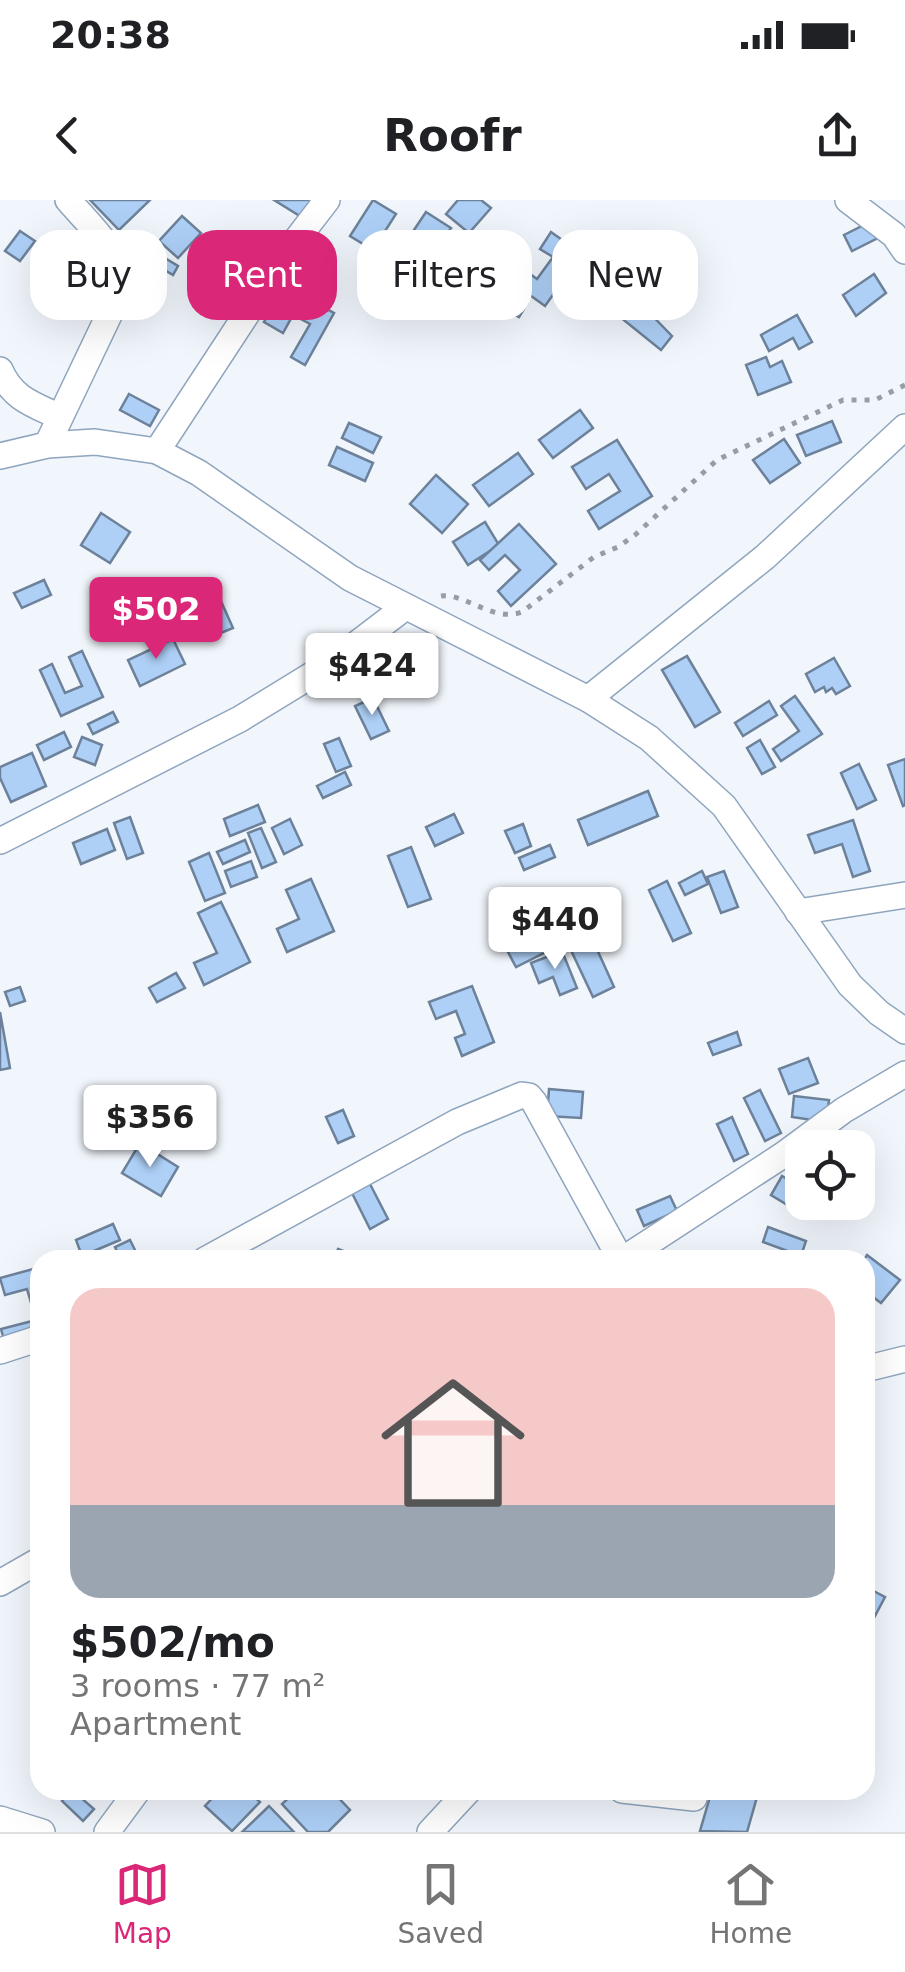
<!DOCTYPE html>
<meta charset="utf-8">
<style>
:root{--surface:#fff;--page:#f6f6f6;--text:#202124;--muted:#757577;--line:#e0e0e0;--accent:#db2777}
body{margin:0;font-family:"DejaVu Sans",sans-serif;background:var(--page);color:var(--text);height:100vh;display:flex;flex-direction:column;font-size:38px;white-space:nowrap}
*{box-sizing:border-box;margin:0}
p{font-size:32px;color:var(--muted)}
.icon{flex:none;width:55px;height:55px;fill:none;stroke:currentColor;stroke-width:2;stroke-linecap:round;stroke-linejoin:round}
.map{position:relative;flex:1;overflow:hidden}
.panel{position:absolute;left:30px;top:1050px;width:845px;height:550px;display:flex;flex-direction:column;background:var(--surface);border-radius:30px;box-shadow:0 10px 40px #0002}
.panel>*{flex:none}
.guide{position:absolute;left:30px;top:30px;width:845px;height:90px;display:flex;gap:20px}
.controls{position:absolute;left:785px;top:930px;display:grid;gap:20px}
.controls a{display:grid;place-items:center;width:90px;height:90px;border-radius:20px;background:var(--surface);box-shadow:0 10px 40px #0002;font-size:50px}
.price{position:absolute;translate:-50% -85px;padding:0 22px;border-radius:10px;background:#fff;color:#222;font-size:32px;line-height:65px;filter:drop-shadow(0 2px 5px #0008)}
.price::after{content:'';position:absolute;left:50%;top:60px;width:30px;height:22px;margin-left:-15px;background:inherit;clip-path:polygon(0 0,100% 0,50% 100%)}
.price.active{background:var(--accent);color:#fff}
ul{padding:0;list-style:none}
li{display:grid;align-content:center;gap:20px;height:530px;padding:0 40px}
li span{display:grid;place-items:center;height:310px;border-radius:30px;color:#555}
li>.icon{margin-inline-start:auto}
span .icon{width:180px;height:180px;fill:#fffc;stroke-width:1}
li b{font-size:42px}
.chip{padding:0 35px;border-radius:30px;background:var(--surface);box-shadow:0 10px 40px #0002;font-size:35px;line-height:90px}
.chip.active{background:var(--accent);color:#fff}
.status{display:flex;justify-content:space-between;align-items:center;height:70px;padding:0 50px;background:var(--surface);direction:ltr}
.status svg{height:28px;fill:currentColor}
header{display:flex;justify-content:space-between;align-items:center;height:130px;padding:0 40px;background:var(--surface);font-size:45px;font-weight:600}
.menu{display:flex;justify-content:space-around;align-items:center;height:140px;border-top:2px solid var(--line);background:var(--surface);font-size:28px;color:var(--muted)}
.menu a{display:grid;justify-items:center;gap:5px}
.menu .active{color:var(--accent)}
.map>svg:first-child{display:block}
.building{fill:#aed0f7;stroke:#6d829a;stroke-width:2.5}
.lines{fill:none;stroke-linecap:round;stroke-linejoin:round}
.street-casing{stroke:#8fa5be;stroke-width:28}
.path{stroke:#969da5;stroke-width:5;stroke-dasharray:5 8;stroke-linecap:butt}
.street{stroke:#fff;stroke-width:25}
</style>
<div class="status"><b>20:38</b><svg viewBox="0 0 49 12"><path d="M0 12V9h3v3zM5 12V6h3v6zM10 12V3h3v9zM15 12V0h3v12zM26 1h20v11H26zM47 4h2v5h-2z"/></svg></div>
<header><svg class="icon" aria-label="back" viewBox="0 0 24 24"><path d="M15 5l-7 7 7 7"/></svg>Roofr<svg class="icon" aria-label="share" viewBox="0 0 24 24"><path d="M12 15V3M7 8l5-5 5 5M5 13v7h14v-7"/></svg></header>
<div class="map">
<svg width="905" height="1632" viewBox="0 0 905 1632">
<rect width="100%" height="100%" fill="#f1f6fc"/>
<g class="building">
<path d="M90,0h60l-31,30z"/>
<path d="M274,0h41l-12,18z"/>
<path d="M373,0l23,14 -23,36 -23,-14z"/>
<path d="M458,0h23l10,8 -22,25 -23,-19z"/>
<path d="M426,12l25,16 -15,21 -24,-16z"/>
<path d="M182,16l19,17 -23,25 -19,-17z"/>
<path d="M870,22l8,16 -26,13 -8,-16z"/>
<path d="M20,31l15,10 -15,20 -15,-10z"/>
<path d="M551,32l31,22 -37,52 -36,-26 10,-14 18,13 16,-22 -13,-8z"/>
<path d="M399,35l31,24 -13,16 -31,-24z"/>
<path d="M219,41l32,22 -19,30 -23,-16 7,-11 -10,-6z"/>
<path d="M150,49l28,17 -5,9 -28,-17z"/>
<path d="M452,53l45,28 -11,18 -45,-27z"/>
<path d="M874,74l12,19 -30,23 -13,-21z"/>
<path d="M284,86l50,27 -29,52 -14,-8 19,-33 -17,-9 -10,18 -19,-11z"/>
<path d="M501,90l26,14 -8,13 -25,-13z"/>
<path d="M637,100l35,36 -11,14 -41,-33z"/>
<path d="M797,115l15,27 -13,7 -6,-11 -24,13 -8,-16z"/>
<path d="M766,157l4,10 12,-6 9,21 -33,13 -12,-30z"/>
<path d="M129,194l30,16 -9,16 -30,-16z"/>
<path d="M580,210l13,18 -40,30 -14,-18z"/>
<path d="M832,221l9,21 -35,14 -9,-21z"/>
<path d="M349,223l32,14 -8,16 -31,-15z"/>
<path d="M784,239l16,24 -30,20 -17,-23z"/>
<path d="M617,240l35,56 -53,33 -11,-18 32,-20 -11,-17 -23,15 -14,-22z"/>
<path d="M337,247l36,16 -8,18 -36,-16z"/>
<path d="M518,253l15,21 -44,32 -16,-21z"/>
<path d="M436,275l32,29 -26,29 -32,-29z"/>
<path d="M101,313l29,19 -20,31 -29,-18z"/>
<path d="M485,322l14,23 -31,20 -15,-23z"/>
<path d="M519,324l37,40 -45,42 -13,-15 22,-21 -15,-15 -16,15 -9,-10z"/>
<path d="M44,380l7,15 -29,13 -8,-15z"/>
<path d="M220,399l13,29 -22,9 -13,-28z"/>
<path d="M173,439l12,25 -45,22 -12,-26z"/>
<path d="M82,451l21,46 -42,19 -21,-46 12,-6 13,29 17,-7 -13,-29z"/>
<path d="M687,456l33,56 -25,15 -33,-57z"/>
<path d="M834,458l16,28 -14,8 -4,-6 -6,4 -2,-5 -9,5 -9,-18z"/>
<path d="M795,496l27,38 -41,27 -8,-12 26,-18 -18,-25z"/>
<path d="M373,498l16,33 -18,8 -16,-33z"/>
<path d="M769,501l8,14 -34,21 -8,-13z"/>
<path d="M113,512l5,10 -25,12 -5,-10z"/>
<path d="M64,532l7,15 -27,13 -7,-15z"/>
<path d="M82,537l20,8 -7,20 -21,-8z"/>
<path d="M339,538l12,28 -15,6 -12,-28z"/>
<path d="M760,540l15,27 -13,7 -15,-26z"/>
<path d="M32,553l14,33 -35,16 -11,-24v-11z"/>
<path d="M905,559v46l-2,1 -15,-41z"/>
<path d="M859,564l17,36 -19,9 -16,-36z"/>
<path d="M345,572l6,13 -28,13 -6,-12z"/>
<path d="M648,591l10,25 -70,29 -10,-25z"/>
<path d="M258,605l7,17 -35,14 -6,-17z"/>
<path d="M454,614l9,19 -28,13 -9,-19z"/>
<path d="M130,617l13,36 -16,6 -13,-36z"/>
<path d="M290,619l12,26 -18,9 -12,-26z"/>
<path d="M853,620l17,51 -17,6 -11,-33 -27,9 -7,-18z"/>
<path d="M523,624l8,22 -16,7 -10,-22z"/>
<path d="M261,628l15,34 -14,6 -14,-35z"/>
<path d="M107,629l8,21 -34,14 -8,-21z"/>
<path d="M245,640l5,12 -27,12 -6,-12z"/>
<path d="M550,645l5,12 -31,13 -5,-12z"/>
<path d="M411,647l20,52 -23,8 -20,-51z"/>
<path d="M209,653l16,40 -20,8 -16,-39z"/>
<path d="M251,661l6,16 -26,10 -6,-16z"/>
<path d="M702,671l6,13 -23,11 -6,-12z"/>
<path d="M724,671l14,36 -17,6 -14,-36z"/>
<path d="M311,679l23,52 -47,21 -10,-23 22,-10 -13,-29z"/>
<path d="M667,681l24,52 -18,8 -24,-51z"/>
<path d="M221,702l29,60 -46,23 -10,-22 23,-10 -19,-40z"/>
<path d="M540,736l8,15 -32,16 -8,-15z"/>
<path d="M591,736l23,51 -21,10 -24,-51z"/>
<path d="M562,751l15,37 -17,7 -7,-18 -14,6 -8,-20z"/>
<path d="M176,773l9,15 -28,14 -8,-14z"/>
<path d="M472,786l22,56 -32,14 -7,-18 10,-4 -9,-23 -20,8 -7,-17z"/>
<path d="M20,787l5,14 -15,5 -5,-14z"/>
<path d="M0,812l10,56 -10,2z"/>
<path d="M737,832l4,13 -28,10 -5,-12z"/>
<path d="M808,858l10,25 -29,11 -10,-25z"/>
<path d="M549,889l34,3 -2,26 -34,-2z"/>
<path d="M760,890l21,43 -16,8 -21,-43z"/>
<path d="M794,896l35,4 -3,22 -34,-5z"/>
<path d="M343,910l11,26 -16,7 -12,-26z"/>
<path d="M732,917l16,37 -14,7 -17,-37z"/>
<path d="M140,943l38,24 -17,29 -39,-23z"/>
<path d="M782,976l20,12v14h10l-8,13 -33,-20z"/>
<path d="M370,984l18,35 -18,10 -18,-36z"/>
<path d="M670,996l7,15 -33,15 -7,-16z"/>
<path d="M113,1024l7,16 -38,16 -6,-16z"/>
<path d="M768,1027l38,14 -5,15 -38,-14z"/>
<path d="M130,1040l10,20h-19l-6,-13z"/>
<path d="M338,1049l29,11h-33z"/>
<path d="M867,1055l33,25 -19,23 -16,-12 -1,-31z"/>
<path d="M37,1068l3,11v55l-35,10 -4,-15 35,-9 -9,-31 -22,6 -5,-17z"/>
<path d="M866,1387l19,10 -20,38v-47z"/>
<path d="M72,1590l22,19 -11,12 -21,-20z"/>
<path d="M220,1590h27l13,12 -28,29 -27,-25z"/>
<path d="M297,1590h34l19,20 -22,22h-20l-26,-28z"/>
<path d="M712,1590h47l-12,42 -47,-1z"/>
<path d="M269,1606l25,26h-52l21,-20z"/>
</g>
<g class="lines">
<g class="street-casing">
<g id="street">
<path d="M848,0l46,35 11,16"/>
<path d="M0,170c12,28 32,34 58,46"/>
<path d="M47,245l72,-151c8,-38 -28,-67 -51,-94"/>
<path d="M157,251l133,-203 37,-48"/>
<path d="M0,256l47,-11 48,-3 62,9 42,22 151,105 238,121 61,39 75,68 126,179 29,28 26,18"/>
<path d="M588,499l177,-142 140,-130"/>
<path d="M0,641l240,-122 93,-57 71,-54"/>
<path d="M798,712l107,-17"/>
<path d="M205,1060l252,-138 65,-27 7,1 5,6 87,158"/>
<path d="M622,1060l161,-105 61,-45 61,-36"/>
<path d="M0,1151l40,-13"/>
<path d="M865,1169l40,-10"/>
<path d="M0,1383l40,-23"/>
<path d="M622,1590l72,8"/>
<path d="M0,1619l42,13"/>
<path d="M107,1632l31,-42"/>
<path d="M430,1632l39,-42"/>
</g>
</g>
<path class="path" d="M441,396c22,-4 53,27 81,16l72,-55 24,-10 17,-12 82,-75 126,-60h32l30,-15"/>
<use href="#street" class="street"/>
</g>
</svg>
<div class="controls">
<a><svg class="icon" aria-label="locate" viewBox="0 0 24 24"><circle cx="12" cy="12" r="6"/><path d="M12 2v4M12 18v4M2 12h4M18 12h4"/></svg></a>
</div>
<b class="price active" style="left:156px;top:462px">$502</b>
<b class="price" style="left:372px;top:518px">$424</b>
<b class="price" style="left:555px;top:772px">$440</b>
<b class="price" style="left:150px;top:970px">$356</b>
<div class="guide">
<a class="chip">Buy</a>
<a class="chip active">Rent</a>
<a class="chip">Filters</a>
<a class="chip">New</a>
</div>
<section class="panel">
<ul>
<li><span style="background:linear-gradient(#f6c9c9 70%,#9aa5b1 0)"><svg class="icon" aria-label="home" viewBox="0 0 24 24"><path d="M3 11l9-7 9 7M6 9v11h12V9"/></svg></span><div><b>$502/mo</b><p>3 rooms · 77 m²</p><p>Apartment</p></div></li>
</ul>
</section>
</div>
<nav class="menu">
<a class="active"><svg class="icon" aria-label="map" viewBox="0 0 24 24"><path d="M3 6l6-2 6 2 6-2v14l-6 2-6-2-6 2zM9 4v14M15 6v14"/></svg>Map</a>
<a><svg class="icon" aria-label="saved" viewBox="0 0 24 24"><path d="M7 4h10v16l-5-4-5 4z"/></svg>Saved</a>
<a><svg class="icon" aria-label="home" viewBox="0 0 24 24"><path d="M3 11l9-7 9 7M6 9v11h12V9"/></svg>Home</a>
</nav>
